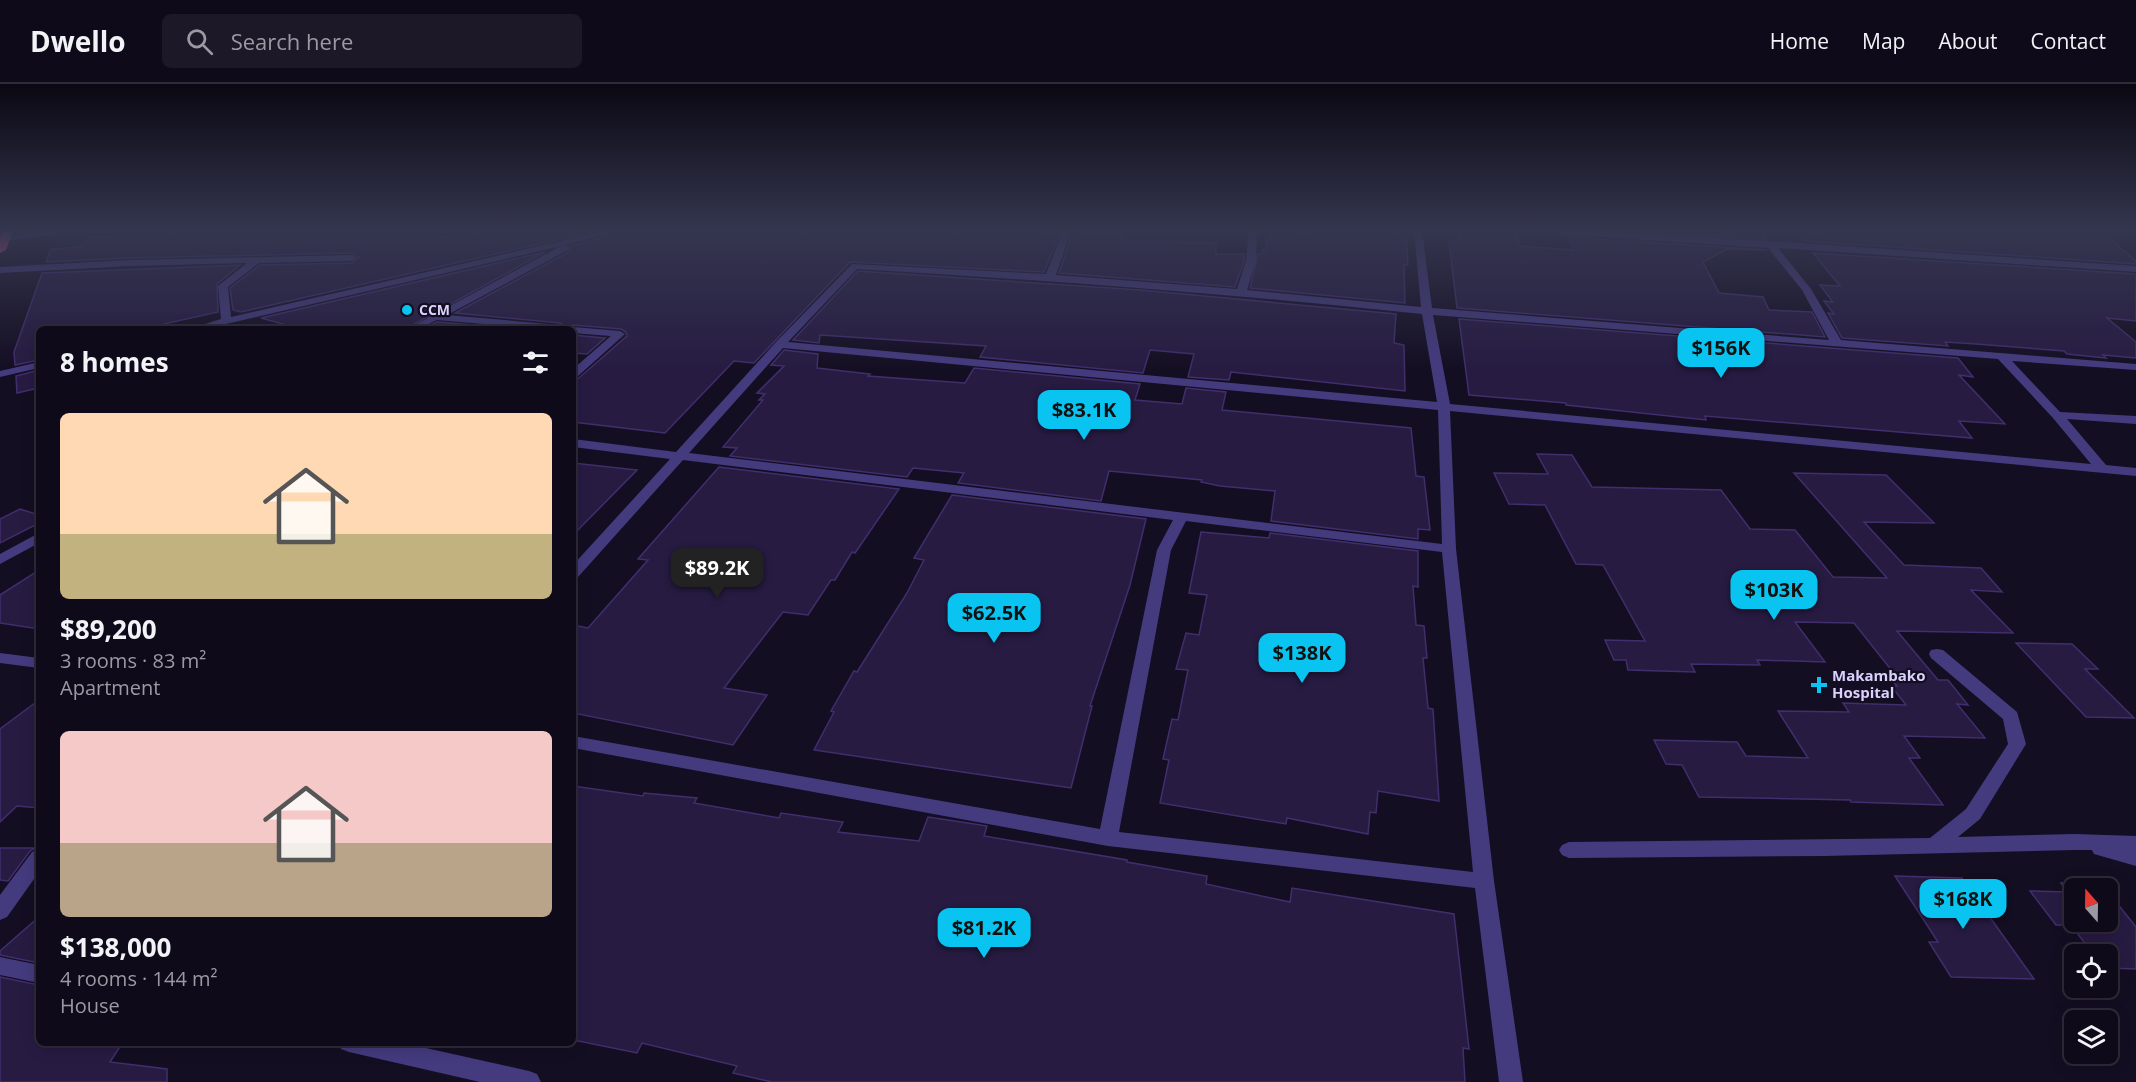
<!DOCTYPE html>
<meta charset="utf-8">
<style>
:root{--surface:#0f0a1a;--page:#1d1827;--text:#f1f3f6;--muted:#9b9aa2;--line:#2f2b39;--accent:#09c4f1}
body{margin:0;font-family:"Open Sans",sans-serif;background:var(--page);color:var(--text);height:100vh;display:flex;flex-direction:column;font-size:22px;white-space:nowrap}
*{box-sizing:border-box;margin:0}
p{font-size:20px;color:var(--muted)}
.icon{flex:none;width:33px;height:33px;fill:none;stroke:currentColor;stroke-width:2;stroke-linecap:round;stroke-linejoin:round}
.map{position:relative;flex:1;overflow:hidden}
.panel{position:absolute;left:36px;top:242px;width:540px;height:720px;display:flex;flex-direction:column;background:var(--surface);border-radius:9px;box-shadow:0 3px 15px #0003,0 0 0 2px var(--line)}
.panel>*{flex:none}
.needle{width:39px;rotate:340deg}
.buttons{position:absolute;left:2064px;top:794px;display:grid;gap:12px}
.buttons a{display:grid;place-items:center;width:54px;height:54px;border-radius:9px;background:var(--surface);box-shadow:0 3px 15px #0003,0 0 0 2px var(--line);font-size:30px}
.price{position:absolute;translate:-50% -51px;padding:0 14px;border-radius:12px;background:var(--accent);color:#111;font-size:20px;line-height:39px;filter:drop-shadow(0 2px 3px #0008)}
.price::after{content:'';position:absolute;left:50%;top:36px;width:18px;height:14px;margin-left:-9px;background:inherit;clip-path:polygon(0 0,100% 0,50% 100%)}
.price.current{background:#222;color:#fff}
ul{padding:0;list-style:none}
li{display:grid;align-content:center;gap:12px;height:318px;padding:0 24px}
li span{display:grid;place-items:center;height:186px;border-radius:9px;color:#555}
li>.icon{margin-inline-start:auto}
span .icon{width:108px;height:108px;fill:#fffc;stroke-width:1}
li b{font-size:26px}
h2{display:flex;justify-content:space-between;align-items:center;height:72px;padding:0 24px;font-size:26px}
header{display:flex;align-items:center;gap:36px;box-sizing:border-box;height:84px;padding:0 30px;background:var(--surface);border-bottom:2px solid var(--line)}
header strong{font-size:28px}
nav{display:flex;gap:33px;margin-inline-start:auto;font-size:21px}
.search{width:420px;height:54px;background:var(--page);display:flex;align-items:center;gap:15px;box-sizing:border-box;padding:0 21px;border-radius:9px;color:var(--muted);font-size:22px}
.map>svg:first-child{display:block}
.building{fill:#271b42;stroke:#412e6d;stroke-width:1.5}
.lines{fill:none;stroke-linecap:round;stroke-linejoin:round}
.minor{fill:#443b7f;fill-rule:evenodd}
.highway{fill:#f85191;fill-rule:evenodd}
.poi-dot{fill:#09c4f1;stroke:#140e22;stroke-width:2}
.labels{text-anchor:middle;stroke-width:4.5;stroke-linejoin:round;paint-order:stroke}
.far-poi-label{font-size:14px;font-weight:bold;fill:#dad1fd;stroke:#140e22;text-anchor:start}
.poi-label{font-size:15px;font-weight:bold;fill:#dad1fd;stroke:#140e22;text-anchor:start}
</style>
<header>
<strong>Dwello</strong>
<div class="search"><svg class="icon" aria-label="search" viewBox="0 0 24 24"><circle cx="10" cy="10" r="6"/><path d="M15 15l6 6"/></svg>Search here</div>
<nav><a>Home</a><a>Map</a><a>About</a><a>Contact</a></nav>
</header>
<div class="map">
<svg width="2136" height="998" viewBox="0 0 2136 998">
<rect width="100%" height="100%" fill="#140e22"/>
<g class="building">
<path d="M197,147h225l-3,5 15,-2 -1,4 58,-7h105l-355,81 -8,-2 -3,-22 30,-23 92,-2 7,-6 -7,-4 -222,5 -84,4 5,-13 29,-2 8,-9z"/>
<path d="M621,147h166l10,5 14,-5h133l45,6 8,-6 63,2 -16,39 -194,-10 -96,101 -20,-2 -69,72 -92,-11v-39l54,-47 -1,-4 -5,-3 -48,-4 -6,2 -7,-4 -105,-10 114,-61 3,-4 -1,-2 49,-13z"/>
<path d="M1272,147l43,2v-2h65l26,3 2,31h-4l1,38 -155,-15 8,-34h4v-4h4l1,-15h4z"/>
<path d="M1458,147l58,1 4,14 53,4 -4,-13 198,13 -40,-1 -24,13 16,31 44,4 6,13 43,2 13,25 -368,-29 -8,-67 11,1z"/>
<path d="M1628,147h135l3,8z"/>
<path d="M1796,147l30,2 -2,-2h277l35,30v3l-332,-23z"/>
<path d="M1081,148l42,1 -1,7 94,3v11h28v7l-9,26 -176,-14 13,-39 9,2z"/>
<path d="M545,168l-138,76h-110l-36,-10z"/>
<path d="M1813,169l323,21v47l-29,-3 29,24v16l-33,-3 3,3 -39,-4 -3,-3 -88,-7 -31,-2 3,4 -106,-8 -14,-25 6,1 -10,-13 9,1 -13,-17 20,1z"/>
<path d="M240,181l-23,19 1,28 -72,16h-107v32l-24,5 -1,-13 28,-79z"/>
<path d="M858,187l282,19 256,24 -2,29 10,2 1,46 -174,-19 -2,8 -41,-3 6,-23 -44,-4 -7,23 -163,-16 6,-11 -166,-11 -1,8 -26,-3z"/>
<path d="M1459,235l499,39 15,19 -14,-2 46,49 -46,-3 13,17 -267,-22 1,4 -140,-15v-2l-97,-8z"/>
<path d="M437,238l73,6h-85z"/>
<path d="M573,251l32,3 -18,16 -14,-1z"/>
<path d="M784,266l34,4 -1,14 53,6 -2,2 97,7 9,-15 166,16 -5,16 47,4 4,-16 40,4 -4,18 189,18 5,48 8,1 6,53 -12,-1v10l-147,-18 4,-30 -55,-5 -19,-4 1,-2 -93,-9 -8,30 -143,-18 6,-10 -51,-5 -6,9 -177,-21 7,-8 -14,-1 40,-47h-4l6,-6 -8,-1 27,-27 -13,-1z"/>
<path d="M39,286v18l-22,5 -1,-17z"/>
<path d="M1537,370l35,1 20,32 129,3 29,39 45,1 38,47 54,1 -93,-105 92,2 48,48 -70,-1 40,43 77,3 21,24 -31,-2 42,43 -116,-2 41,49h10l20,25 -11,-1 28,34 -81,-2 16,22h-11l34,47 -92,-3 -1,-2 -151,-3 -17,-32 -16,-1 -12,-24 83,2 9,14 62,2 -30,-47 71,1 -6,-9 63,2 -15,-19h6l-9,-10h8l-42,-53 -59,-1 30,40 -68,-2 3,5 -69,-1 4,8 -67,-2 -2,-10h-12l-9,-20 40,1 -42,-76 -27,-1 -31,-59 -36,-1 -15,-31 54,1z"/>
<path d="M573,379l64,7 -64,65z"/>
<path d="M719,383l180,22 -44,64 -3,-1 -17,28h-4l-23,35 -25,-3 -59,76 43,7 -34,50 -160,-32v-88l15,3 60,-68 -10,-1z"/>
<path d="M952,411l194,24 -16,66 -40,121h2l-21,82 -257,-38 20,-38 -3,-1 23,-40 3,1 50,-79 17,-33 -10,-2z"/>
<path d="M20,425l19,6v8l-39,20v-24z"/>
<path d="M1201,448l68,6 1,-5 148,18v36l-5,-1 3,39 8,1 3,32h-4l5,50 5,1 6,92 -61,-10 -2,22 -6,-1 -2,22 -81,-16 -1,6 -126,-21 9,-43 -6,-1 9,-40 6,1 10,-50 -12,-1 10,-36 13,2 8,-40 -18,-2z"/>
<path d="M39,486v59l-39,-6v-28z"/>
<path d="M2016,559l56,1 26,25h-13l49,49 -48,-1z"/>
<path d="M39,616v108l-22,-2 -17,16v-93z"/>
<path d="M573,702l70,10 1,-3 53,5 -3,5 85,15 2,-5 62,9 -5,10 81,9 9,-24 40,6 19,3 -3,10 143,24v2l80,14 -1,8 84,18 2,-14 162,26 15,135 -6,-1 2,34h-693l-39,-9 4,-7 -95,-23 -5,10 -64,-13z"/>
<path d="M0,764h35l-5,3 -22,30 -8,-1z"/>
<path d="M1895,792l67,2 72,101 -83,-2 -22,-35h9z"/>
<path d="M2061,799l41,2 2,3h-30v33h34v-29l28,35v42l-28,-1v-14h-15l-22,-29h-15l-26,-34 38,1z"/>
<path d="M39,833v46l-39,-8v-4z"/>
<path d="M0,893l39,8v57h84l-13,20 57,7v13h-167z"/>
</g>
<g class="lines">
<g class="minor">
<path d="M43,147h19l-4,3 -58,8v-4z"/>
<path d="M605,147h14l-54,14 5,3 -2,2 -121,65 113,10 5,3h-35l-93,-8 -16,8h-12l152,-82 -352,82h-17l29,-9 -3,-33 29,-23 -117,3 -130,7v-6l130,-7 222,-5 5,3 -5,3 -93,2 -31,24 3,30z"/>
<path d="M1063,147h8l-15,44 181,14 9,-28 3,-30h8l-1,30 -9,29 174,17 -7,-76h8l10,77 397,32 -27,-50 -34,-42 -211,-14 -4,-3h41l176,10 366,25v6l-358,-24 33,41 30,51 295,24v6l-124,-9 48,51 76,4v8l-69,-5 39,46 30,3v8l-686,-65 6,138 38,332 29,201h-24l-24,-194 -367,-42 -535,-98v-12l527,93 57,-279 16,-30 -490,-60 -105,117 -5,1v-13l97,-106 -97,-12v-8l103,13 100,-110 76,-78 194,10zM857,185c189,11 377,25 565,45l15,88 -649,-60zM1433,231l565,44 55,59 38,46 -641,-60zM783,264l655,62 4,134 -753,-91zM1186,437l256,31 31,320 -354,-40 52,-282z"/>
<path d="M573,243l47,4 5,3 -48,43 -4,1v-9l38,-33 -38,-3v-5h-4z"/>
<path d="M39,278v6l-39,9v-6z"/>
<path d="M39,449v10l-39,21v-10z"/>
<path d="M1937,565l6,1 74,62 9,32 -46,75 -22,18 117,-3 61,2v30l-42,-12 -2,-4h-17l-251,6 -255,2 -7,-3 -3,-5 3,-5 7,-3 361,-4 36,-29 42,-65 -5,-25 -72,-61 -2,-4 2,-4z"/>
<path d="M0,569l39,5v10l-39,-5z"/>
<path d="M39,765v23l-32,45 -7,3v-25l32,-43z"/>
<path d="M0,873l39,8v18l-39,-8z"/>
<path d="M338,958h61l130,29 8,3 4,8h-61l-131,-30 -8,-3z"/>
</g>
<path class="highway" d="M3,147h10l-7,19 -6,3v-16z"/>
</g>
<linearGradient id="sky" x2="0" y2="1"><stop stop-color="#0b0813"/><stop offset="0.51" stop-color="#34364f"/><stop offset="1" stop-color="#34364f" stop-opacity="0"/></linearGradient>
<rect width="2136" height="286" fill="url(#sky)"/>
<g class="poi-dot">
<circle cx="407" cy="226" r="6"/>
<path d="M1816 592h6v6h6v6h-6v6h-6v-6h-6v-6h6z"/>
</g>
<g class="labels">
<g class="far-poi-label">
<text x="419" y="231">CCM</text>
</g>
<g class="poi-label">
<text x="1832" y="597">Makambako<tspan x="1832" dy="17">Hospital</tspan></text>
</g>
</g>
</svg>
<div class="buttons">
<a><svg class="needle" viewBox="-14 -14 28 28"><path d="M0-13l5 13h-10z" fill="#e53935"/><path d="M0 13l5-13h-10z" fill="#9b9aa2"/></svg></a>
<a><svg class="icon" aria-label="locate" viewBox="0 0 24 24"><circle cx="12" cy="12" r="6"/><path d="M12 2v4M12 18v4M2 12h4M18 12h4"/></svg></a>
<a><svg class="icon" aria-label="layers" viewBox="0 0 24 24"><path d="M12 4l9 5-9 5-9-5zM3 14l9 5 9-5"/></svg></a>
</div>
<b class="price" style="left:1721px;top:295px">$156K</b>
<b class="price" style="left:1084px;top:357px">$83.1K</b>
<b class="price current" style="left:717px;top:515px">$89.2K</b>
<b class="price" style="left:1774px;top:537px">$103K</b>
<b class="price" style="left:994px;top:560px">$62.5K</b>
<b class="price" style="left:1302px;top:600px">$138K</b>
<b class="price" style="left:1963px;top:846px">$168K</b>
<b class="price" style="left:984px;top:875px">$81.2K</b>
<section class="panel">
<h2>8 homes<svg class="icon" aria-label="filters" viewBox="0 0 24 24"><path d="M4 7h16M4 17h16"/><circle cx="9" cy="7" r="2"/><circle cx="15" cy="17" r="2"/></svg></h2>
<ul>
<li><span style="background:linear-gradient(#ffd9b3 65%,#c2b280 0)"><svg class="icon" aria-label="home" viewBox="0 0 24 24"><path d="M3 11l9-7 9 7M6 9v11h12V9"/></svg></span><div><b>$89,200</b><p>3 rooms · 83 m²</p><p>Apartment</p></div></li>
<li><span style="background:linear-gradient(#f6c9c9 60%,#b9a48a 0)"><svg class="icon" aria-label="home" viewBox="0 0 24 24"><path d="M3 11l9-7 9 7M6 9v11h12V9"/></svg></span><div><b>$138,000</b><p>4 rooms · 144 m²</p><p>House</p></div></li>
</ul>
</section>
</div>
